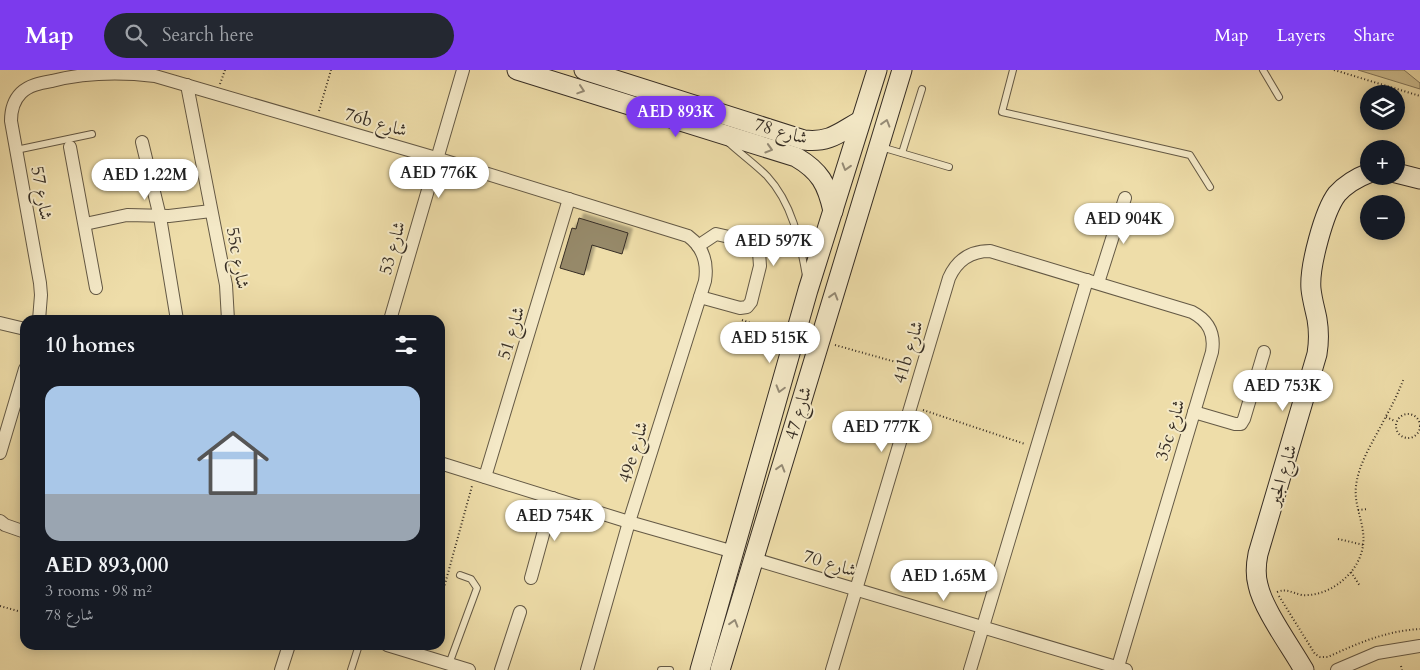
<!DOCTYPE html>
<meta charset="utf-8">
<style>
:root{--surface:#171b24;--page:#242831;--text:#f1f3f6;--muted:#9ea1a6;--accent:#7c3aed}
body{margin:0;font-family:Cardo,Amiri,serif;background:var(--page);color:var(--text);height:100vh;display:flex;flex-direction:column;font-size:19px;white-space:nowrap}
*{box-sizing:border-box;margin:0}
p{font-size:16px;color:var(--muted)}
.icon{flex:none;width:28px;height:28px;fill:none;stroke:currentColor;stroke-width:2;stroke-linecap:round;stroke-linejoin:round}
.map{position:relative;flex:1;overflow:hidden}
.sheet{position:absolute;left:20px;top:245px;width:425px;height:335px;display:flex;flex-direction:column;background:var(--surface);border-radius:15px;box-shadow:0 2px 12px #0003}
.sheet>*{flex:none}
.tools{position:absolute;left:1360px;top:15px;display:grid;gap:10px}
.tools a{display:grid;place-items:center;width:45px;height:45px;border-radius:50%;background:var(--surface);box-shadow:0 2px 12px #0003;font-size:25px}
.price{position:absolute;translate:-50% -42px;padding:0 11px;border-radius:18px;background:#fff;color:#222;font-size:16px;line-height:32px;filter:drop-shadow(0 1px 2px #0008)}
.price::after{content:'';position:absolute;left:50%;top:30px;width:15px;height:11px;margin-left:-8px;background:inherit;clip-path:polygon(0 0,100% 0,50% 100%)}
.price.current{background:var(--accent);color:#fff}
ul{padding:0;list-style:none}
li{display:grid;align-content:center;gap:10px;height:265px;padding:0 25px}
li span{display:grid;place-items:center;height:155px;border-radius:15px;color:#555}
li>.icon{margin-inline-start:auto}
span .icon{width:90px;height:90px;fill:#fffc;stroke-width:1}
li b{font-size:21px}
h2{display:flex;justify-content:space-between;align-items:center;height:60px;padding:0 25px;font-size:21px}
header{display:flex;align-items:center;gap:30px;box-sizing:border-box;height:70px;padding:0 25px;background:var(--accent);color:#fff}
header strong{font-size:24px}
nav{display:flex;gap:28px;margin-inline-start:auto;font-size:18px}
.search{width:350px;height:45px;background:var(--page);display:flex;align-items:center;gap:12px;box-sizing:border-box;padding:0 18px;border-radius:28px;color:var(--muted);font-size:19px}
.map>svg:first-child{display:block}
.green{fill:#cfbf92;stroke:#82765b}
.building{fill:#968969;stroke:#362d24;filter:url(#shadow)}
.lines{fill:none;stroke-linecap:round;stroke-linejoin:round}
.lane-casing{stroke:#645945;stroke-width:8}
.street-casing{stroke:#645945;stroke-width:14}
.secondary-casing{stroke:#362d24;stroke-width:21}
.path{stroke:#362d24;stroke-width:2;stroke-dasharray:1 2.5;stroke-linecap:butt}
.lane{stroke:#f4e9c7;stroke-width:6}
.street{stroke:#f4e9c7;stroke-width:12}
.secondary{stroke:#f4e9c7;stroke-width:19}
.oneway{stroke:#958b76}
.labels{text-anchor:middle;stroke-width:4;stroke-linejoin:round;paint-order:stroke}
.street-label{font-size:18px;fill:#362d24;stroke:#f4e9c7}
</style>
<header>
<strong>Map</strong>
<div class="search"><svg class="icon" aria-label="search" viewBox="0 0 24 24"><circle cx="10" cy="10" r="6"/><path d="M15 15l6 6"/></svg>Search here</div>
<nav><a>Map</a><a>Layers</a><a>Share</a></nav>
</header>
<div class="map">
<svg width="1420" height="600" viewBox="0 0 1420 600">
<defs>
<filter id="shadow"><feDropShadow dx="4.5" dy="-4.5" stdDeviation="1" flood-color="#0004"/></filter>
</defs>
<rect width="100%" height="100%" fill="#eedda9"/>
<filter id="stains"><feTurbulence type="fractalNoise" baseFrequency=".004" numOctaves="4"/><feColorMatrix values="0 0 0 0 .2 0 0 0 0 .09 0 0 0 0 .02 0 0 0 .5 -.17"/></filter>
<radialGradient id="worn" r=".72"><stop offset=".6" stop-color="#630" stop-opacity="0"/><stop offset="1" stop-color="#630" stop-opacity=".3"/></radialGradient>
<path class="green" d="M1358,0h46l16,13v6z"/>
<path class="building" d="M579,148l49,15 -6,21 -30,-9 -8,30 -24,-7 12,-40 4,1z"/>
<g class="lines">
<g class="lane-casing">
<g id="lane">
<path d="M1013,0l-11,42 188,43 20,32"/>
<path d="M1263,0l16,27"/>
<path d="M729,73c12,11 26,21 38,33 25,27 33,65 39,100"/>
<path d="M881,77l68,20"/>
<path d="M16,80l76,-16"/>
<path d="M902,83l20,-64"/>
<path d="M1093,150l23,7"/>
<path d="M449,594l28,-76 -6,-9 -11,-4"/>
<path d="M351,600l8,-25"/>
<path d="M661,600h9"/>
</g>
</g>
<g class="street-casing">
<g id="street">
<path d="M187,15l39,200 2,35"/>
<path d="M142,72l18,75 17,103"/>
<path d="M70,77l26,141"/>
<path d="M85,154l42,-9 42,1 42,-5"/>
<path d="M698,176l18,-12 35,8 8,10 1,14 -9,36 -4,5 -7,1 -40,-11"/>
<path d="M1098,213l27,-85"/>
<path d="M39,250l2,-25 -1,-12 -29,-162c0,-11 2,-20 10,-28 8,-8 20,-10 31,-12 35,-9 68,-9 103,-5l281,82 252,78c15,11 20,26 17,45l-76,241 -42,148"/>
<path d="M390,250l73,-250"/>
<path d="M0,253l25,6"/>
<path d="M1194,342l41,12h6l3,-5 20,-67"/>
<path d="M0,383l25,-84"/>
<path d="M440,393l189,59 105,30"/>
<path d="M485,407l84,-278"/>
<path d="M0,451l5,4 20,7"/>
<path d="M754,489l372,111"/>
<path d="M531,508l22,-80"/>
<path d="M387,575l82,25"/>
<path d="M281,600l8,-25"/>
<path d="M501,600l19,-58"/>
<path d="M832,600l117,-392c8,-18 21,-27 41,-27l202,61c17,9 23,22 20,40l-95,318"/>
<path d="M970,600l117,-390"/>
<path d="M1337,600l40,-17 43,-7"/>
</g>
</g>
<g class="secondary-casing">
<g id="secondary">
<path d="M517,0l279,87c24,14 31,27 37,54"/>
<path d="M584,0l220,70c25,3 35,-7 56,-19"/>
<path d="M1396,103l24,6"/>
<path d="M700,600l108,-380 69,-220"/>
<path d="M720,600l182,-600"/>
<path d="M1304,600c-13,-23 -41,-61 -46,-85 -3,-11 -2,-21 0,-31l59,-200c2,-12 2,-23 0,-35 -2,-10 -5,-20 -6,-30 -2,-22 13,-78 26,-95 9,-10 19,-16 32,-21"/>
</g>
</g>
<g class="path">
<path d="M1334,0l86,26"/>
<path d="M220,14l5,-14"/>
<path d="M319,41l12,-41"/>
<path d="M742,250l38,13"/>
<path d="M835,275l75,21"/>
<path d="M923,340l102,34"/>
<circle cx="1408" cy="356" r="12"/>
<path d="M1386,347l9,4"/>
<path d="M1358,440l10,-1"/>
<path d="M1338,469l26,6"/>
<path d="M1351,502l9,14"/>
<path d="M1277,522c10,-4 15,1 25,3 11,1 24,-3 33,-9 19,-12 31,-32 28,-54 -2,-16 -9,-30 -7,-46 3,-25 19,-47 30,-70 7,-12 13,-25 18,-38"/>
<path d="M1279,526l36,58 5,3h8c30,-14 58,-26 92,-28"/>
<path d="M440,532l32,-116"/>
<path d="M0,536l25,7"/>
<path d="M1401,596l1,4"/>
</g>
<use href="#lane" class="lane"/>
<use href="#street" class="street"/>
<use href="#secondary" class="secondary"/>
</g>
<defs><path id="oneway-chevron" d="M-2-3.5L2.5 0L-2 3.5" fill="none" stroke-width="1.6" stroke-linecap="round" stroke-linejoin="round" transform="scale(1.25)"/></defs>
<g class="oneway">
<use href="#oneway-chevron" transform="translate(581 20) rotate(18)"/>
<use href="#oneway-chevron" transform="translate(886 53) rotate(-73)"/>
<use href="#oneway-chevron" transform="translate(769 79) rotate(17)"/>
<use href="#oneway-chevron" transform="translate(846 97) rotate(107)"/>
<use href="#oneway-chevron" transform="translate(834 226) rotate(-73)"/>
<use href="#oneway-chevron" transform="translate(780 319) rotate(106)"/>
<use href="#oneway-chevron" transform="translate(781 398) rotate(-73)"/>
<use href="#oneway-chevron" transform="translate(734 553) rotate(-73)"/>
</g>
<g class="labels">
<g class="street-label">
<text transform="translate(376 52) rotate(16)" y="6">76b شارع</text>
<text transform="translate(781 61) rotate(16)" y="6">شارع 78</text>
<text transform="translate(42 123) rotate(80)" y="6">شارع 57</text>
<text transform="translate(392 178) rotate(-74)" y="6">شارع 53</text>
<text transform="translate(238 188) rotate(80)" y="6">55c شارع</text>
<text transform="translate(511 263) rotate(-73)" y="6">شارع 51</text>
<text transform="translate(908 282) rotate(-73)" y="6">41b شارع</text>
<text transform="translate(798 343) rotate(-73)" y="6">شارع 47</text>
<text transform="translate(1170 360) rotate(-73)" y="6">35c شارع</text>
<text transform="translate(633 382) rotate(-73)" y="6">49e شارع</text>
<text transform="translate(1282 405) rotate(-73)" y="6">شارع الجير</text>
<text transform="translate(830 493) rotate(17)" y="6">شارع 70</text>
</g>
</g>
<rect width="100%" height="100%" filter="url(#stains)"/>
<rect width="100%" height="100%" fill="url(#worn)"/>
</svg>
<div class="tools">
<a><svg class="icon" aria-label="layers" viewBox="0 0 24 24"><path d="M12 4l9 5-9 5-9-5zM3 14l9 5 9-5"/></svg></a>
<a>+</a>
<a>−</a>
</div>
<b class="price current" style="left:676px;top:68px">AED 893K</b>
<b class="price" style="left:439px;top:129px">AED 776K</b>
<b class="price" style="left:145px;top:131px">AED 1.22M</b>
<b class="price" style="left:1124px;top:175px">AED 904K</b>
<b class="price" style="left:774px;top:197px">AED 597K</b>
<b class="price" style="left:770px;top:294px">AED 515K</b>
<b class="price" style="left:1283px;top:342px">AED 753K</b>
<b class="price" style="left:882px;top:383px">AED 777K</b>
<b class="price" style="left:555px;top:472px">AED 754K</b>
<b class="price" style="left:944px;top:532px">AED 1.65M</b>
<section class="sheet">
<h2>10 homes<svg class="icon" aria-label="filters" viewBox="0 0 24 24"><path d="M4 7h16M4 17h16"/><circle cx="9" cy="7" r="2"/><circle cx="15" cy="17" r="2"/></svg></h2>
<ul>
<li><span style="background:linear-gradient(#a9c7e8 70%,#9aa5b1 0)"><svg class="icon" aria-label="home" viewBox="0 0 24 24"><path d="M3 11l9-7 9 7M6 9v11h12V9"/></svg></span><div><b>AED 893,000</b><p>3 rooms · 98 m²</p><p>شارع 78</p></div></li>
</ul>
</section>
</div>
